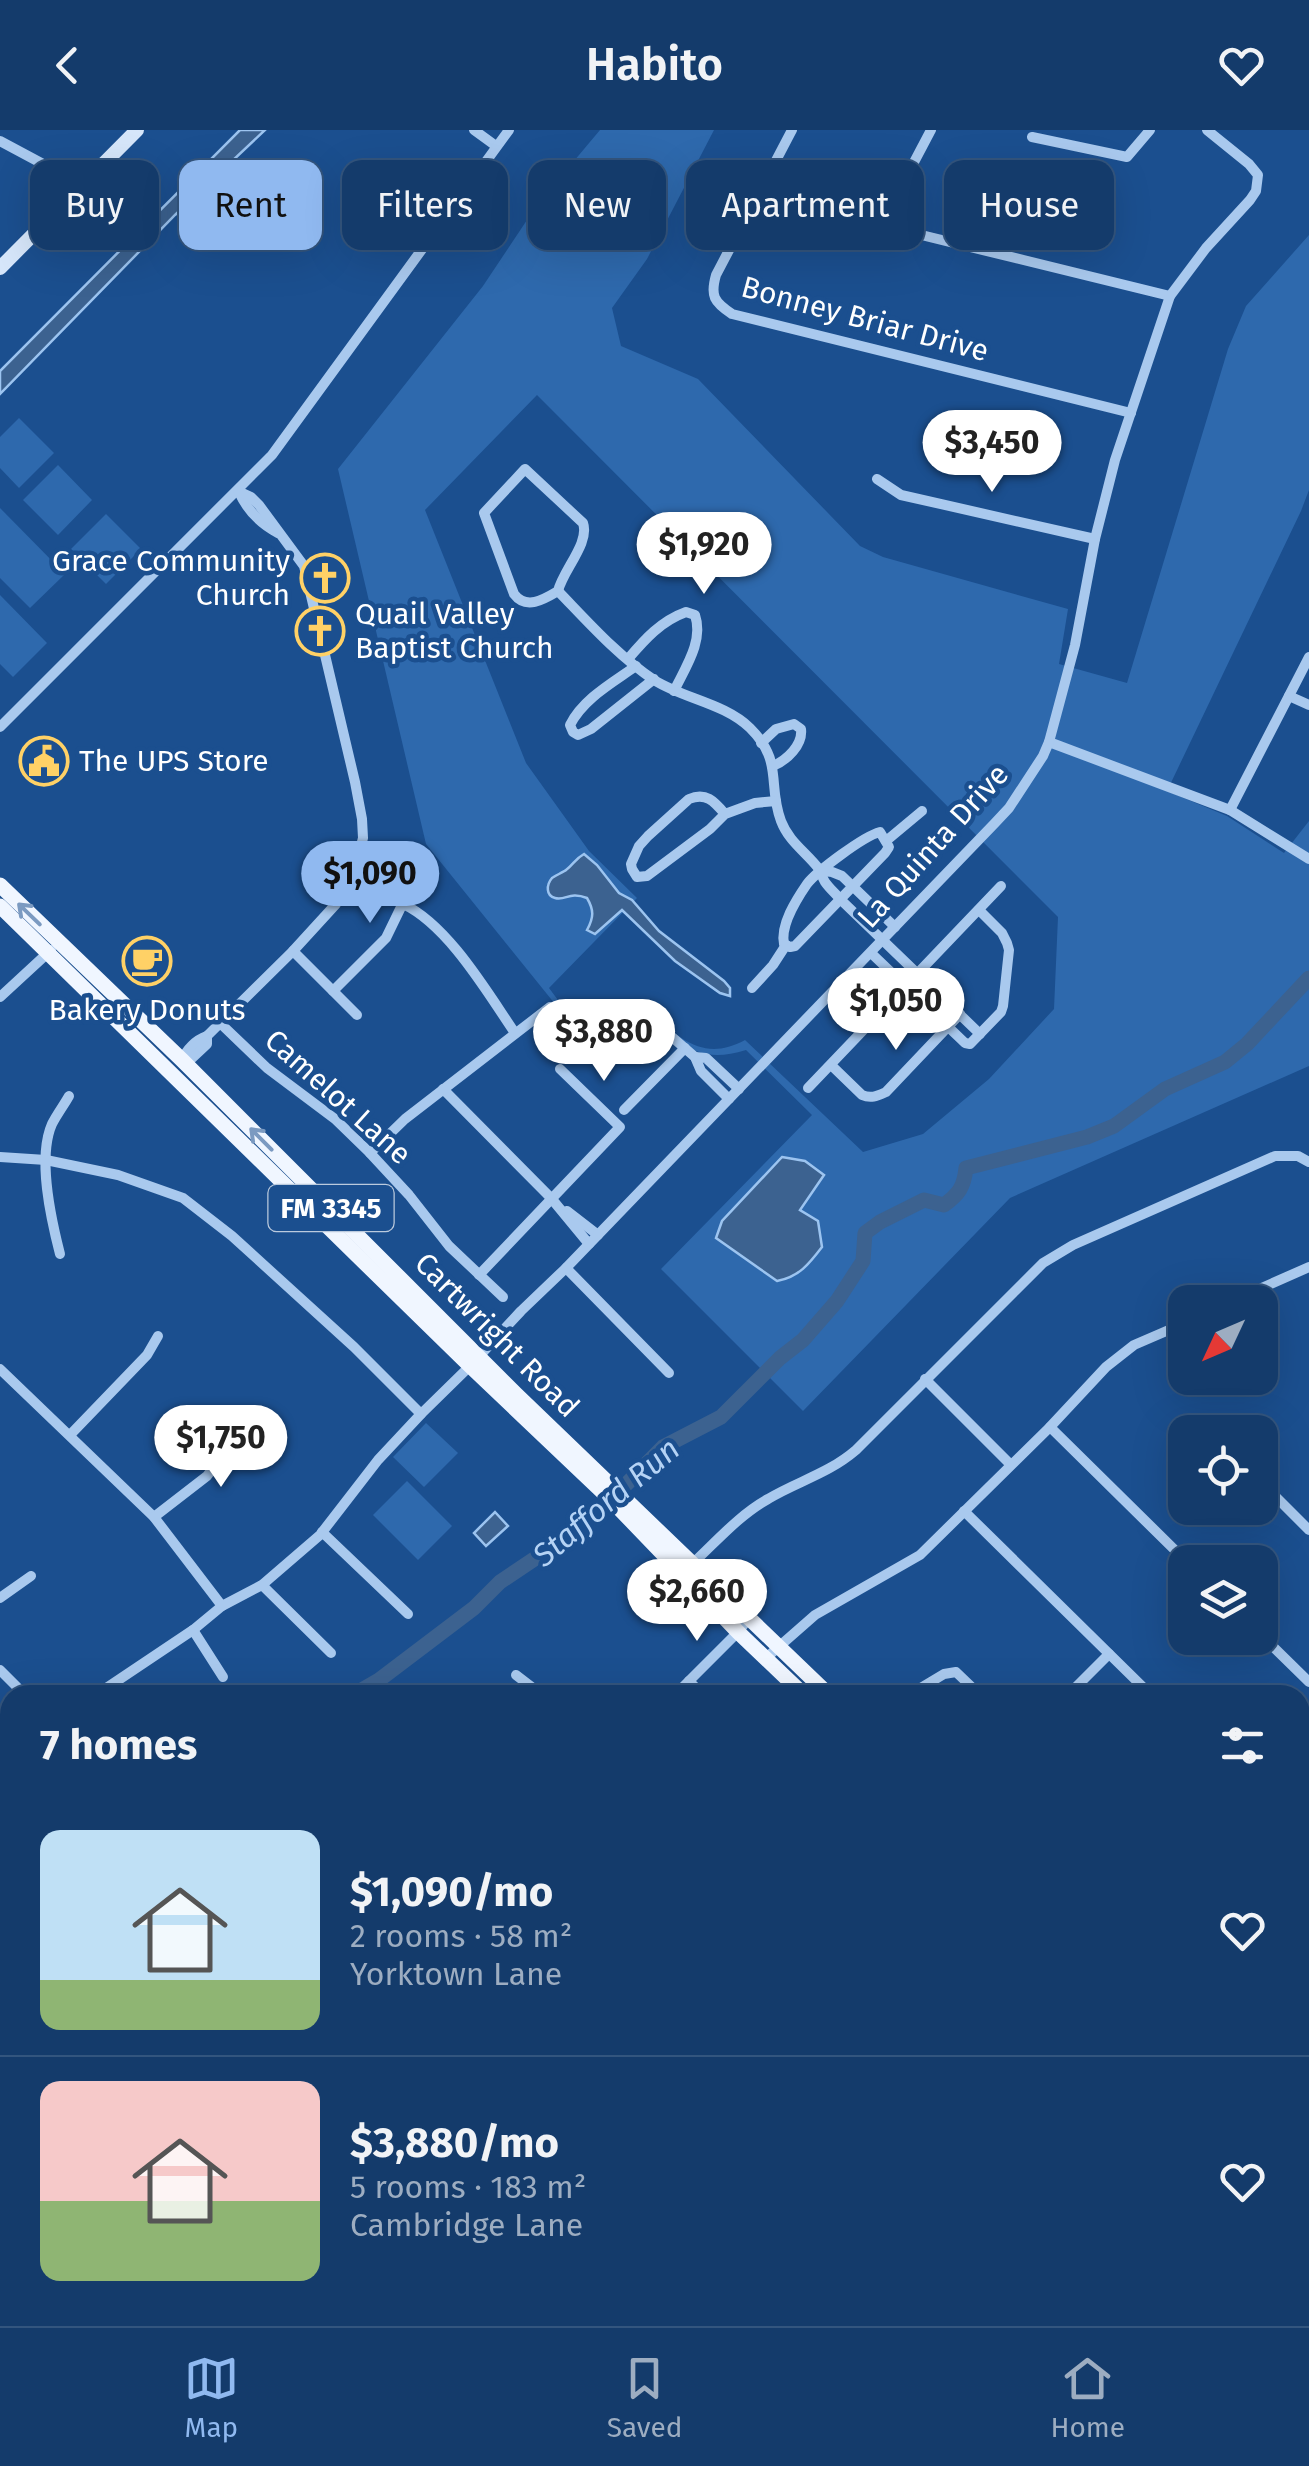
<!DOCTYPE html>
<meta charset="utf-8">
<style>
:root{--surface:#143b6b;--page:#214673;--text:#f1f3f6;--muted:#9dadc1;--line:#33557e;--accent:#90b9f0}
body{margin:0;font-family:"Fira Sans",sans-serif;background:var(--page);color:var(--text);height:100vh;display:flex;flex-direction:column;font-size:38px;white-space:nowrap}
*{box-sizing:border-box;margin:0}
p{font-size:32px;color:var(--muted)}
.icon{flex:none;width:55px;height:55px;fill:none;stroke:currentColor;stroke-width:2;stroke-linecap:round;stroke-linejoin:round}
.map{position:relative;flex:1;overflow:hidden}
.side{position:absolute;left:0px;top:1555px;width:1310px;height:642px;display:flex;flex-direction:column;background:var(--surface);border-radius:30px 30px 0 0;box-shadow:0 10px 40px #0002,0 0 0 2px var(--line)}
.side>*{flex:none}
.guide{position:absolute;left:30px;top:30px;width:1250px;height:90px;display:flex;gap:20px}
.needle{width:65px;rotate:226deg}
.controls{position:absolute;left:1168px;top:1155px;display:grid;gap:20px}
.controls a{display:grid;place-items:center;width:110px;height:110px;border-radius:20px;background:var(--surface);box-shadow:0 10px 40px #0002,0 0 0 2px var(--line);font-size:50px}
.price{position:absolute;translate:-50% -85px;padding:0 22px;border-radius:35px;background:#fff;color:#222;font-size:32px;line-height:65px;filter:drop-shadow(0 2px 5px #0008)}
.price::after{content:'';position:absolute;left:50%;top:60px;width:30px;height:22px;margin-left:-15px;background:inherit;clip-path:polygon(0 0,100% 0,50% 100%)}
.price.active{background:var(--accent);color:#111}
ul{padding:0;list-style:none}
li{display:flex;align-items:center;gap:30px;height:250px;padding:0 40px}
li+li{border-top:2px solid var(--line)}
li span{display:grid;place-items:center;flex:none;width:280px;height:200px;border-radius:20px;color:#555}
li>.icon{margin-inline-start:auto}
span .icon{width:120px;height:120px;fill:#fffc;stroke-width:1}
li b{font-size:42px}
h2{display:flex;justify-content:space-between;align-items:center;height:120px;padding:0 40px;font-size:42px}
.pill{padding:0 35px;border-radius:20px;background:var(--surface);box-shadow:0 10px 40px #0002,0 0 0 2px var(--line);font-size:35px;line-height:90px}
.pill.active{background:var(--accent);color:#111}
header{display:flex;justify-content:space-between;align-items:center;height:130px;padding:0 40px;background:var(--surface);font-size:45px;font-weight:600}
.tab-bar{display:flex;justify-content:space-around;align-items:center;height:140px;border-top:2px solid var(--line);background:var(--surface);font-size:28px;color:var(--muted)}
.tab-bar a{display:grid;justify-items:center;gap:5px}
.tab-bar .active{color:var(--accent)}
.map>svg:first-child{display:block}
.green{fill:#2e69ad;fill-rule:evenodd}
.water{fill:#3c6290;stroke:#9cc4f0;stroke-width:2.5}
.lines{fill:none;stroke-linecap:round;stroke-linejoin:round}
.river{stroke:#3c6290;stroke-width:15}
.street{stroke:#a9c9ee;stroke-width:10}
.secondary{stroke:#d6e6fa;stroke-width:14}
.primary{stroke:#f0f6ff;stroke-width:15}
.oneway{stroke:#7b9ac1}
.labels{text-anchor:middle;stroke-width:9;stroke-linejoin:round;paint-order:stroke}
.shield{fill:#1b4f8f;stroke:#bbcadd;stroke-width:2.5}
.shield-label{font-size:28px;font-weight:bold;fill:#fff}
.street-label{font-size:30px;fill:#fff;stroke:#1b4f8f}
.poi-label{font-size:30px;fill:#fff;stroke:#1b4f8f;text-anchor:start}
.water-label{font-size:32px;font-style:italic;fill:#b5d3f5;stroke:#1b4f8f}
</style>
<header><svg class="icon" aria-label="back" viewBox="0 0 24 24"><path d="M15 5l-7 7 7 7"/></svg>Habito<svg class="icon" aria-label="heart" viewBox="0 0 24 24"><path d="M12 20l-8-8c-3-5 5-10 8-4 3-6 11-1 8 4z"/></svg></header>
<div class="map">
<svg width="1309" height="2196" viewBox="0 0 1309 2196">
<rect width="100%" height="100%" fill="#1b4f8f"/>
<g class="green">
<path d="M600,0h114l-67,129 -35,49 9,38 77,33 162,167 23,11 185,52 -9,55 68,19 101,-334 18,-43 63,-71v255l-8,21 -134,280 60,25 57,37 25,-32v245l-299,132 -207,213 -142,-142 151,-154 -66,-65c-51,16 -66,-9 -103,-38l-31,3 -13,15 -44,-26 -129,-160 -88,-375 145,-183 54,-81zM537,265l521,522 -4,92 -65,70 -66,55 -60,18 -118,-112c-44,24 -69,-5 -100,-33l-36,4 -12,12 -39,-23 -9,-12 88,-90 -48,-47 -63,-88 -101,-253z"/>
<path d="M19,288l35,35 -35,35 -19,-20v-31z"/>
<path d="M58,335l34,35 -34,35 -35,-35z"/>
<path d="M0,378l65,66 -35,34 -30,-30z"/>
<path d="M106,384l35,35 -35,35 -35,-35z"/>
<path d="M0,465l47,48 -34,34 -13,-13z"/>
<path d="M426,1293l32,30 -34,34 -31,-30z"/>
<path d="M407,1351l45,45 -34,34 -45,-45z"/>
<path d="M0,1629l10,10v202l-10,10z"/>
<path d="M0,1856l10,10v322h324l9,8h-343z"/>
<path d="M517,2188h48l9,8h-48z"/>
</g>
<g class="water">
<path d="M240,0h25l-90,85 -175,179v-23z"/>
<path d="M584,724l13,11 22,28 13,7 27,31 65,50 6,7v8l-10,-3 -45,-32 -53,-51 -27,24 -8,-4c7,-13 7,-20 0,-32 -18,-7 -21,3 -32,0 -9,-2 -9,-13 -3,-20 1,-1 13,-7 14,-8 8,-6 9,-11 18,-16z"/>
<path d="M782,1027l23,4 19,14 -24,35 18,11 4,26c-13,17 -23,30 -45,34l-61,-43 6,-17z"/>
<path d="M495,1382l13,14 -22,20 -12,-13z"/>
</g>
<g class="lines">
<g class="river">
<path d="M353,1565l26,-15 95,-72 26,-26 88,-59 75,-76 58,-30 59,-59 23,-18 34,-39 26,-40 2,-28 15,-11 44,-22 20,5c15,-11 20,-18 22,-37l121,-31 27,-11 51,-37 60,-27 22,-18 62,-66"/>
<path d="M0,1831l10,-14"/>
</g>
<g class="street">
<path d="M474,0l22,16"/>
<path d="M792,0l-76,145c-6,21 -2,27 16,39l399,99"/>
<path d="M931,0l-39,74c-3,13 -1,18 9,26l269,66"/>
<path d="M1032,7l95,20 23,-27"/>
<path d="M0,11l43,23 35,28"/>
<path d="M525,339l58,54c7,20 -20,47 -25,68 -15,9 -32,19 -44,3l-30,-81z"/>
<path d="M877,349l24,16 194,44"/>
<path d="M239,362c8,18 22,32 39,41"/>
<path d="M558,461c30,31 60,65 96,89 30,19 70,23 96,48 34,34 17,56 31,93 8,21 25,31 38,48 9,11 -1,1 6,13 4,6 11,12 16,18l139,134"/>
<path d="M628,529c17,-20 33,-38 58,-47l9,3c9,26 -10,53 -21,76"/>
<path d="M636,536c-24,17 -53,33 -66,59l3,7 5,3 13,-6 63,-50"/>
<path d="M1289,566l20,9"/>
<path d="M0,597l272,-272 237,-325"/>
<path d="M1049,612l181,68 79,49"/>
<path d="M761,613l15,-14 18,-5 7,5c2,16 -14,31 -28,37"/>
<path d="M1230,680l79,-153"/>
<path d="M725,684c-11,-13 -19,-22 -36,-15l-41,37 -9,10 -8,18 1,5 5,8 10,-1 63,-47 15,-15 30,-11 21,-2"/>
<path d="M880,702l9,15 -4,6 -90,93 -5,1 -6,-3c-4,-19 12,-44 23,-60 10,-13 57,-48 73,-52z"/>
<path d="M886,711l36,-30"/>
<path d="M823,741l9,1 10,4 53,51"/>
<path d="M403,774c45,21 84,88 112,129"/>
<path d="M293,821l64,64"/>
<path d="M871,823l94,90 5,1 31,-32 2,-6 6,-56 -2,-7 -5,-10 -23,-23"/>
<path d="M752,858l21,-23 13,-20"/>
<path d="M333,861l53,-53 33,-68"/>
<path d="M0,867l51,-47"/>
<path d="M626,876l24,12 45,39 6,14 28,28"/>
<path d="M220,893l47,45 68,51 35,34 39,42 40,51 54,51"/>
<path d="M695,927l11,1 33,31"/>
<path d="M182,930l9,-1 16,-15v-8"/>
<path d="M182,931c4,-12 14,-21 25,-25l86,-85 43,-47 18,-32 9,-34 -1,-19 -7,-37 -51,-216 -45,-61 -8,-8 -13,-6"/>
<path d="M831,935l31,30c9,4 15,1 24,-3l74,-78"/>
<path d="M808,958l193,-202"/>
<path d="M443,959l108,109 38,46"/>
<path d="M624,980l61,-62"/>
<path d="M370,1023l35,-34 145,-112"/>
<path d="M0,1027l46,3 72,15 65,23 49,38 122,111 67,67"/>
<path d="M567,1081l31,24"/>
<path d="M60,1124c-9,-35 -23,-96 -8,-130 5,-10 12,-19 17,-28"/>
<path d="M566,1138l103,105"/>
<path d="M479,1145l141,-148 -60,-58"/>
<path d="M1230,1172l79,-35"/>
<path d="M0,1239l154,148 68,89"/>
<path d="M925,1249l85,85"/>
<path d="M1050,1297l137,135"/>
<path d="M70,1305l77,-80 11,-19"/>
<path d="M1260,1351l49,49"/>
<path d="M964,1381l187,184"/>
<path d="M154,1387l53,-41 40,-53"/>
<path d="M322,1402l86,82"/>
<path d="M691,1435c24,-22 48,-50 77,-66 30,-18 60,-25 88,-49l187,-187 30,-18 202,-89h23l11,6"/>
<path d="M262,1455l69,68"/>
<path d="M0,1468l31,-22"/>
<path d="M193,1500l30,47"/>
<path d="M1260,1504l49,48"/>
<path d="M766,1528l49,-43 105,-60 130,-128 56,-60 28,-22 51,-22"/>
<path d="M0,1540l25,25"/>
<path d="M516,1545l26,20"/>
<path d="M689,1551l14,14"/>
<path d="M96,1565l97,-65 29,-24 40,-21 58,-50 58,-75 43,-46 49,-48 51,-55 45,-43 428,-444 15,-16 34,-52 6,-14 26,-97 20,-106 20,-79 55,-164 36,-48 44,-48 6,-9 2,-16 -9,-11 -42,-34"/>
<path d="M675,1565l63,-63 11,-14"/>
<path d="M909,1565l35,-21 12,-2 24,23"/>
<path d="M1068,1565l41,-41"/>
<path d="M1300,1667l9,-8"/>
<path d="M1300,1839l9,-9"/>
<path d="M1300,1853l9,16"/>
<path d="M1300,2123l9,9"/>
<path d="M1007,2188l8,8"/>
<path d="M883,2196l3,-8"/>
<path d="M936,2196l8,-8"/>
<path d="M951,2196l9,-8"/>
<path d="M1018,2196l9,-8"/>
<path d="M1080,2196l8,-8"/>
<path d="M1210,2196l1,-8"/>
</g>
<path class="secondary" d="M0,138l137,-138"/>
<g class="primary">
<path d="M0,755l182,175 334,334 313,301"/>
<path d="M0,776l470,460 140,133 128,133 66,63"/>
<path d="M1300,2026l9,8"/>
<path d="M1300,2050l9,9"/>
</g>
</g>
<defs><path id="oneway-shaft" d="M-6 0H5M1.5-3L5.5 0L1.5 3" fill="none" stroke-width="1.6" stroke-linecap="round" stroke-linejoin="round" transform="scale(2.5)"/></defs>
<g class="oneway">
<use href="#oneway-shaft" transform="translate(29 784) rotate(-136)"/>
<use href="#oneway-shaft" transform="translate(261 1009) rotate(-135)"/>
</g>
<defs>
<g id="church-ring" transform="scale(2.5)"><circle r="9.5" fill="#1b4f8f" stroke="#ffd166" stroke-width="1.5"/><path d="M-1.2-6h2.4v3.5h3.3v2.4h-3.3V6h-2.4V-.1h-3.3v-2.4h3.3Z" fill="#ffd166"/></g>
<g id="civic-ring" transform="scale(2.5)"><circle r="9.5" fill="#1b4f8f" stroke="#ffd166" stroke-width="1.5"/><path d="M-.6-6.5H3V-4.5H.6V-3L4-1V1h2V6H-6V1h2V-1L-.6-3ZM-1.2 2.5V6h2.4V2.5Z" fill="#ffd166"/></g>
<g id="cafe-ring" transform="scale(2.5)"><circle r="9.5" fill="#1b4f8f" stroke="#ffd166" stroke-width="1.5"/><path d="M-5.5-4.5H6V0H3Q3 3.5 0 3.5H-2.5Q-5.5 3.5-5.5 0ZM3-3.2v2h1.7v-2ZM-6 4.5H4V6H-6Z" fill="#ffd166"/></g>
</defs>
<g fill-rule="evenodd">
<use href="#church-ring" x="325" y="448"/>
<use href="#church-ring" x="320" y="501"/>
<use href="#civic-ring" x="44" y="631"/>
<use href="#cafe-ring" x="147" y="831"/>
</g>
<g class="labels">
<rect class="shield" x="268.5" y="1055" width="125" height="46" rx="8"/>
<g class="shield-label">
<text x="331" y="1088">FM 3345</text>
</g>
<g class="street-label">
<text transform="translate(865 189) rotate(15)" y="10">Bonney Briar Drive</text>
<text transform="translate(933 716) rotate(-48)" y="10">La Quinta Drive</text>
<text transform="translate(338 967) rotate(42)" y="10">Camelot Lane</text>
<text transform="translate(497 1205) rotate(45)" y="10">Cartwright Road</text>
</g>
<g class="poi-label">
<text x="290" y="441" text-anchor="end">Grace Community<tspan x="290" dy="34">Church</tspan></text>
<text x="355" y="494">Quail Valley<tspan x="355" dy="34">Baptist Church</tspan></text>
<text x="79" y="641">The UPS Store</text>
<text x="147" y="890" text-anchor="middle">Bakery Donuts</text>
</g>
<g class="water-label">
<text transform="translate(606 1372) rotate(-40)" y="11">Stafford Run</text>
</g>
</g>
</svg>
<div class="controls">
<a><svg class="needle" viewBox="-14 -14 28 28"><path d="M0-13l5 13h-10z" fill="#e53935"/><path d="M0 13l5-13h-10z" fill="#9dadc1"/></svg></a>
<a><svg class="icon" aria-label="locate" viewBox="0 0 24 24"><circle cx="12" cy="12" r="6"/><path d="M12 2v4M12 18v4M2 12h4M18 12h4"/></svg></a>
<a><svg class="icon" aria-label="layers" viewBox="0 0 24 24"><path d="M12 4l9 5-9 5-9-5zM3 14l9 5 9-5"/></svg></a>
</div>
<b class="price" style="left:992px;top:365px">$3,450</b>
<b class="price" style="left:704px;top:467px">$1,920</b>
<b class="price active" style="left:370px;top:796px">$1,090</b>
<b class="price" style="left:896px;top:923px">$1,050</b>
<b class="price" style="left:604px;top:954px">$3,880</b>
<b class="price" style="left:221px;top:1360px">$1,750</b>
<b class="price" style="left:697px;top:1514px">$2,660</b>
<div class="guide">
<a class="pill">Buy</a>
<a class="pill active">Rent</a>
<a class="pill">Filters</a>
<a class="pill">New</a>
<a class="pill">Apartment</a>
<a class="pill">House</a>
</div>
<section class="side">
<h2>7 homes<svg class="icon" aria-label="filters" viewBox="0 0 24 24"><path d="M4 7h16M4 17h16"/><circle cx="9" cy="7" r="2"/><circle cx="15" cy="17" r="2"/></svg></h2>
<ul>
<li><span style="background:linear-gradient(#bfe0f5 75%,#8fb573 0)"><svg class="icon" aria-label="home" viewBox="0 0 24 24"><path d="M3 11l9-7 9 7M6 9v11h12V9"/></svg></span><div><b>$1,090/mo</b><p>2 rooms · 58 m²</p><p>Yorktown Lane</p></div><svg class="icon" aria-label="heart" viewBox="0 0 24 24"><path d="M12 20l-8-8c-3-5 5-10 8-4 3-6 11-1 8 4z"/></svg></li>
<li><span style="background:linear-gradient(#f6c9c9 60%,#8fb573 0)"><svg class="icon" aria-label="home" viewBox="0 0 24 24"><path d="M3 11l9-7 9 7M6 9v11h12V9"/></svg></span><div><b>$3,880/mo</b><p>5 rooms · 183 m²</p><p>Cambridge Lane</p></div><svg class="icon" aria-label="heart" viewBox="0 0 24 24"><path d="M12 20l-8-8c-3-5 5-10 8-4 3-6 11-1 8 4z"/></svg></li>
</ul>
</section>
</div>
<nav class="tab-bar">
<a class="active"><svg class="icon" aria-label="map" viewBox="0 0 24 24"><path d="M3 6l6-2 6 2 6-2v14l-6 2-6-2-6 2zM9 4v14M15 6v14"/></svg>Map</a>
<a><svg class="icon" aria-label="saved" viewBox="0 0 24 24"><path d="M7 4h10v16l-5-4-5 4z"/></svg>Saved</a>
<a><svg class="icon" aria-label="home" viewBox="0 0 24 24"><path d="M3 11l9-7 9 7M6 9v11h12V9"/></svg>Home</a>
</nav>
